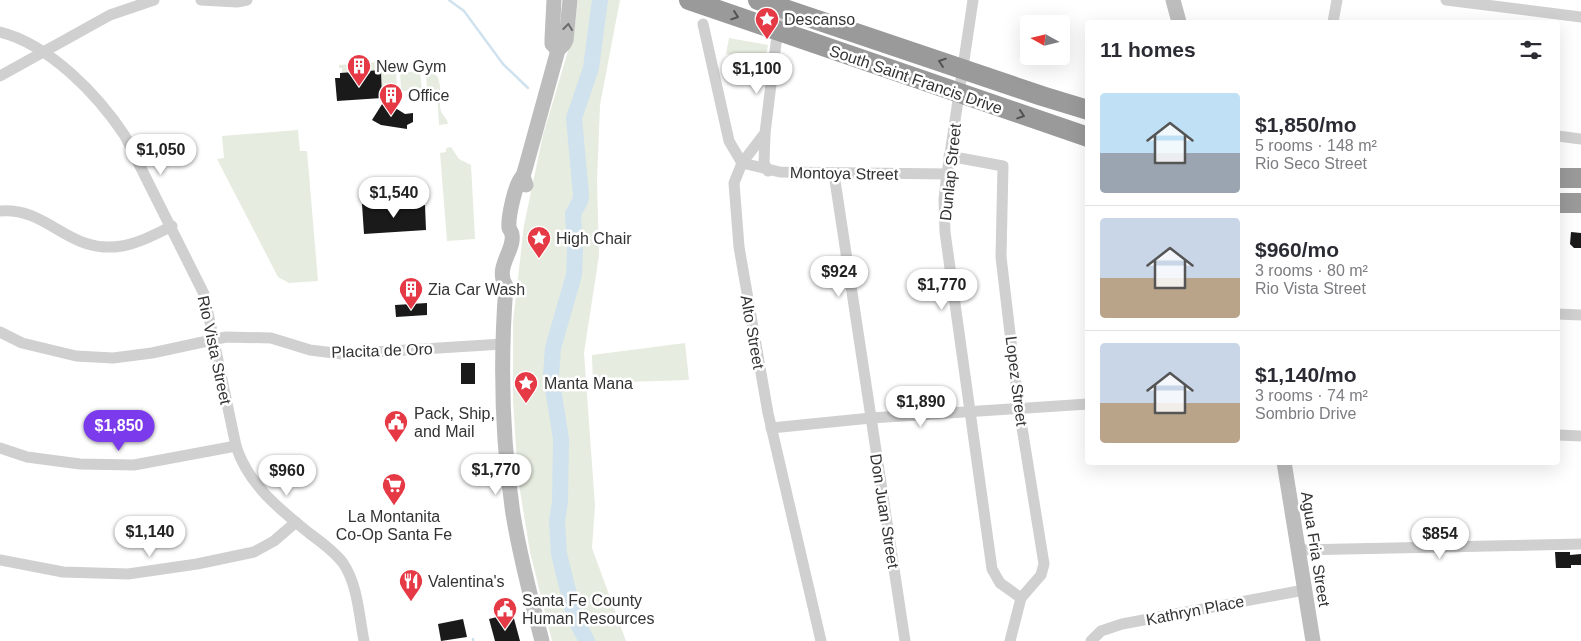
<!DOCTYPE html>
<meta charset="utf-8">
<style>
:root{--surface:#fff;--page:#f2f2f3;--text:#2b2b33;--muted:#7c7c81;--line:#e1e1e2;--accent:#7c3aed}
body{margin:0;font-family:Arial,sans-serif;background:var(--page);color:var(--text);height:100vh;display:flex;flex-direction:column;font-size:19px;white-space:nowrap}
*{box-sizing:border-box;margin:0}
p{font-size:16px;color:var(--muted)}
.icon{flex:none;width:28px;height:28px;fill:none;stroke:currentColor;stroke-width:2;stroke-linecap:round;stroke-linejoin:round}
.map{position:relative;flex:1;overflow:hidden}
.details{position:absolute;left:1085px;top:20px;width:475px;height:445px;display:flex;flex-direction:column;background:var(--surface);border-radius:5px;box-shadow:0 5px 20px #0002}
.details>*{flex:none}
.needle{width:32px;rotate:278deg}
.controls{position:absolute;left:1020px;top:15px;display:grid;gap:10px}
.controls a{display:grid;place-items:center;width:50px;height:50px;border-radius:5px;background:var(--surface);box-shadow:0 5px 20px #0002;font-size:25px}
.price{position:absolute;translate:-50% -42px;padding:0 11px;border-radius:18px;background:#fff;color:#222;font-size:16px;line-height:32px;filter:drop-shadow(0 1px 2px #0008)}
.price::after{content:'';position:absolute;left:50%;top:30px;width:15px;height:11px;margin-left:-8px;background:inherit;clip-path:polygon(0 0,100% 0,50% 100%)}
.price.active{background:var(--accent);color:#fff}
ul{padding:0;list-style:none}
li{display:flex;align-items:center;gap:15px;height:125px;padding:0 15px}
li+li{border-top:1px solid var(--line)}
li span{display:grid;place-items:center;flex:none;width:140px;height:100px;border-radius:5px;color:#555}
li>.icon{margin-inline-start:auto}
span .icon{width:60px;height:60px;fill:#fffc;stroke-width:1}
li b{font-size:21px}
h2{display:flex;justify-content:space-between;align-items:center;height:60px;padding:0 15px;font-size:21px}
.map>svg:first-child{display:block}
.green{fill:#e6ecdf}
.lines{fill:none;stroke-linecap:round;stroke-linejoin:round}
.stream{stroke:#cfe2ee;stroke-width:2.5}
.river{stroke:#cfe2ee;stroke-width:16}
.building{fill:#1a1a1a}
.street{stroke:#d0d0d0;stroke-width:11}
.secondary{stroke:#bdbdbd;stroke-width:15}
.highway{stroke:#9a9a9a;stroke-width:20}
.oneway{stroke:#525252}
.oneway2{stroke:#6a6a6a}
.labels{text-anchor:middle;stroke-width:5;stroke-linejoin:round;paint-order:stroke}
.poi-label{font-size:16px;fill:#333;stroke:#fff;text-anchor:start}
.street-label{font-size:16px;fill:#333;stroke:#fff}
</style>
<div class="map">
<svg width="1581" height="641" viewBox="0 0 1581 641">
<rect width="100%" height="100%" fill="#fff"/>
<g class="green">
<path d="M578,0h42l-20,105 -3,76 2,74 -15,98 11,153 -3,42 34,93h-74l-22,-89 -12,-74 -5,-78v-78l11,-97 19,-90 31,-104z"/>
<path d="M729,38l39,7 -3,16 -39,-7z"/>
<path d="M380,62l16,5 1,25 -15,1 -1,-23 -39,3v-5h-3v-3z"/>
<path d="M400,69l10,3 10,-1 2,19 -21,1z"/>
<path d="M426,71c21,1 11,26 15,40 2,6 6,6 7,13l-9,1 -2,-35h-10z"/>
<path d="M298,130l2,21h7l11,130 -29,2 -11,-6 -61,-118 7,-1 -2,-22z"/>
<path d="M451,147l8,12 12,6 4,74 -28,2 -7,-88 6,-1v-4z"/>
<path d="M685,343l4,37 -96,3 -1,-28z"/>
</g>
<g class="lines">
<g class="stream">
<path d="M449,0l15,11 39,53 25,24"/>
<path d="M473,639v2"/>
</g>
<g class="river">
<path d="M575,246l-2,-32 7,-13 1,-6 -7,-77 17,-50 9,-68"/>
<path d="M575,251l-1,24 -21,73 -2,28 10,63 -1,63 -3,19 2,33 16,65 12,22"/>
</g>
</g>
<g class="building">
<path d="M381,70l1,28 -45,3 -2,-23h5v-5z"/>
<path d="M384,101l21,13 8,-1v9l-6,3v4l-26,-4 -9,-5z"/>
<path d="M362,204h11v5l52,-4 1,25 -62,4z"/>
<path d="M1571,232l10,1v15h-7l-4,-4z"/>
<path d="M427,303v12l-31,2 -1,-12z"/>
<rect x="461" y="363" width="14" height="21"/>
<path d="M1555,552h15v3l11,-1v11h-10v3h-15z"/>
<path d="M513,615l7,26h-25l-6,-22 8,-2 1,3z"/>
<path d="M463,619l4,18 -26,4 -3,-17z"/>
</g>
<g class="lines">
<g class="street">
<path d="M201,0l36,2 10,-2"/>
<path d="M973,0l-26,174 -3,25 1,33 47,337 8,14 21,15"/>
<path d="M1446,0l135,17"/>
<path d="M781,3l-16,130 -23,30 38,9 167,2"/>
<path d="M1333,22l4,-22"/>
<path d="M703,24l26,117 13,22 -8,20 5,64 29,166 53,228"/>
<path d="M0,32c49,12 98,63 125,104l79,158 32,152c12,38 43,63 73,87 12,9 25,18 34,30 15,22 16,53 21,78"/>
<path d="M0,76l110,-61 44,-15"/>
<path d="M765,134l-1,29 4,8"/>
<path d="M1558,136l23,3"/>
<path d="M949,156l54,10 -2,91 18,152 25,155 -3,11 -20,23 -11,43"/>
<path d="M834,174l71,467"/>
<path d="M0,211c49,-4 68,44 122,35 17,-3 34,-12 50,-20"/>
<path d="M1558,314l23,1"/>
<path d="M0,332l22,11 54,13 37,2 39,-5 74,-16 45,1 39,12 32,4 161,-10"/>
<path d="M771,428l100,-10 217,-14"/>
<path d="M1558,435l23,1"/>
<path d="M0,448l27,9 53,7 54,1 102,-19"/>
<path d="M1298,550l283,-6"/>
<path d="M0,560l63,12 65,2 69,-10 57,-12 20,-11 22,-19"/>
<path d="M1091,641l10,-10 21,-7 182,-34"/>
</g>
<g class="secondary">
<path d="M554,0l-2,39v5l6,6"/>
<path d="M1173,0l6,22"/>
<path d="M523,176c-8,6 -15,42 -14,52 1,2 3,4 3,7 3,15 -18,33 -6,51 -6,76 -4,153 7,228 7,43 18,85 29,127"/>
<path d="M526,185l-3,-9 3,-10 32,-116 6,-6 2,-4 4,-40"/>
<path d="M1284,462l29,179"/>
</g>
<g class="highway">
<path d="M689,0l399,137"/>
<path d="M758,0l284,96 46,14"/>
<path d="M1558,178h23"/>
<path d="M1558,203h23"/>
</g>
</g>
<defs><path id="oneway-chevron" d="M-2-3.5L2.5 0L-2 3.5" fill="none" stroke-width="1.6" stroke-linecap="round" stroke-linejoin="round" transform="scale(1.25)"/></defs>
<g class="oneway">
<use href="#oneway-chevron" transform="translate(735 16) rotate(19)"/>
<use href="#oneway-chevron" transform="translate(942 62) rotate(-161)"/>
<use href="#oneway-chevron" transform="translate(1021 115) rotate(18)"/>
</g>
<use class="oneway2" href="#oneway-chevron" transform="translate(568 27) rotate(-83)"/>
<defs>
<g id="sight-pin" transform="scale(1.25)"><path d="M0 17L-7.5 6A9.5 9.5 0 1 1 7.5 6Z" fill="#e63946" stroke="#fff"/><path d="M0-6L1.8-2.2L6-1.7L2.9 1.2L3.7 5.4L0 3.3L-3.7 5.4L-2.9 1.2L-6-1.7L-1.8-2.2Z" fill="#fff"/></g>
<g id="building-pin" transform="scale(1.25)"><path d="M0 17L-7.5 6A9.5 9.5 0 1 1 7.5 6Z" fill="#e63946" stroke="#fff"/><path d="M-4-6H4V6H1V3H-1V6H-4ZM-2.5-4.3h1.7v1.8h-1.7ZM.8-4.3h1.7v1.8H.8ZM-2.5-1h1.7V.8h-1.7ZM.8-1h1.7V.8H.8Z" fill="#fff"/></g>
<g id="civic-pin" transform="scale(1.25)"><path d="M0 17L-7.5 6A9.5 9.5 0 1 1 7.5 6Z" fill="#e63946" stroke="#fff"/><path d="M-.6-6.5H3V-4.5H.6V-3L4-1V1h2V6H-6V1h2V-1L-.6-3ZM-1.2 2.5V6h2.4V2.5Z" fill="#fff"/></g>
<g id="supermarket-pin" transform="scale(1.25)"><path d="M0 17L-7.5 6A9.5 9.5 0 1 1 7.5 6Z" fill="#e63946" stroke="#fff"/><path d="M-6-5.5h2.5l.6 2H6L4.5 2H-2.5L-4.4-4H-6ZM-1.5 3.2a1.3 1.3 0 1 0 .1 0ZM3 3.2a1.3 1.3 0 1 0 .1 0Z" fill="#fff"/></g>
<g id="restaurant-pin" transform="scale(1.25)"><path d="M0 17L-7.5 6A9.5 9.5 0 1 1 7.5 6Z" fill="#e63946" stroke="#fff"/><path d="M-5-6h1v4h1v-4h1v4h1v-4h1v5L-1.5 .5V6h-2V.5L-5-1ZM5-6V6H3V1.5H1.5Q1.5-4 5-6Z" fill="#fff"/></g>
</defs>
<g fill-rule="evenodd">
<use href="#sight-pin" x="767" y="19"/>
<use href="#building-pin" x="359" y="66"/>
<use href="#building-pin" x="391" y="95"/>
<use href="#sight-pin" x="539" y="238"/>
<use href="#building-pin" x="411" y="289"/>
<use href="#sight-pin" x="526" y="383"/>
<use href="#civic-pin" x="396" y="422"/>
<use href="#supermarket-pin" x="394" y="485"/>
<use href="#restaurant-pin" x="411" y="581"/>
<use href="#civic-pin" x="505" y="609"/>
</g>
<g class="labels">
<g class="poi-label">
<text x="784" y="25">Descanso</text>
<text x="376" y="72">New Gym</text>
<text x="408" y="101">Office</text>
<text x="556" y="244">High Chair</text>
<text x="428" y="295">Zia Car Wash</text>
<text x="544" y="389">Manta Mana</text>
<text x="414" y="419">Pack, Ship,<tspan x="414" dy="18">and Mail</tspan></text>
<text x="394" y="522" text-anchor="middle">La Montanita<tspan x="394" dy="18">Co-Op Santa Fe</tspan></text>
<text x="428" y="587">Valentina's</text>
<text x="522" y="606">Santa Fe County<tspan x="522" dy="18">Human Resources</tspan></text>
</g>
<g class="street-label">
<text transform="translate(916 79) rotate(19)" y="6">South Saint Francis Drive</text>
<text transform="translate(950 172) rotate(-84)" y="6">Dunlap Street</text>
<text transform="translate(844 173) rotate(1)" y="6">Montoya Street</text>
<text transform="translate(753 332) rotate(80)" y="6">Alto Street</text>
<text transform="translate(215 350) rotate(78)" y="6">Rio Vista Street</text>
<text transform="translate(382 350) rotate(-2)" y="6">Placita de Oro</text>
<text transform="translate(1017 381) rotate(83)" y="6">Lopez Street</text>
<text transform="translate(885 511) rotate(81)" y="6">Don Juan Street</text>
<text transform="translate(1316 549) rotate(81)" y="6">Agua Fria Street</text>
<text transform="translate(1195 610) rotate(-11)" y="6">Kathryn Place</text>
</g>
</g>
</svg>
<div class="controls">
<a><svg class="needle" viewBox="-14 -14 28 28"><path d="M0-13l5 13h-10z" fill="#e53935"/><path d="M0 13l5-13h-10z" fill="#7c7c81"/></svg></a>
</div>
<b class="price" style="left:757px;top:95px">$1,100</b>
<b class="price" style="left:161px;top:176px">$1,050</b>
<b class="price" style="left:394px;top:219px">$1,540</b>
<b class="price" style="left:839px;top:298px">$924</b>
<b class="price" style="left:942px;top:311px">$1,770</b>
<b class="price" style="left:921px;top:428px">$1,890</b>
<b class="price active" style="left:119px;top:452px">$1,850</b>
<b class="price" style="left:496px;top:496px">$1,770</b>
<b class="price" style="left:287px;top:497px">$960</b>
<b class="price" style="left:150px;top:558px">$1,140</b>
<b class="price" style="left:1440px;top:560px">$854</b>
<section class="details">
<h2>11 homes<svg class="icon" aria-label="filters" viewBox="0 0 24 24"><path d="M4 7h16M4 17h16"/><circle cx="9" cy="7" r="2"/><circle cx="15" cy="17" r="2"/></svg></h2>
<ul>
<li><span style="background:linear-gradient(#bfe0f5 60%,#9aa5b1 0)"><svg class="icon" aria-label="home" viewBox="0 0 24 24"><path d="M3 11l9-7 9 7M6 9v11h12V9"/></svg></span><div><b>$1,850/mo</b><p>5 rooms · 148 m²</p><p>Rio Seco Street</p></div></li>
<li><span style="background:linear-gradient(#c9d6e8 60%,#b9a48a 0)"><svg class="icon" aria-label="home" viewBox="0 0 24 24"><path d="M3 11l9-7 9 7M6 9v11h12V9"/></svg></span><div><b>$960/mo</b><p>3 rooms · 80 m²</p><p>Rio Vista Street</p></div></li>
<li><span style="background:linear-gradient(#c9d6e8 60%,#b9a48a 0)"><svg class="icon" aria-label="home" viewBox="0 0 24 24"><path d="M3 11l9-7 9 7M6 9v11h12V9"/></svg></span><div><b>$1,140/mo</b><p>3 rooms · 74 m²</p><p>Sombrio Drive</p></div></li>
</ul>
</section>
</div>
